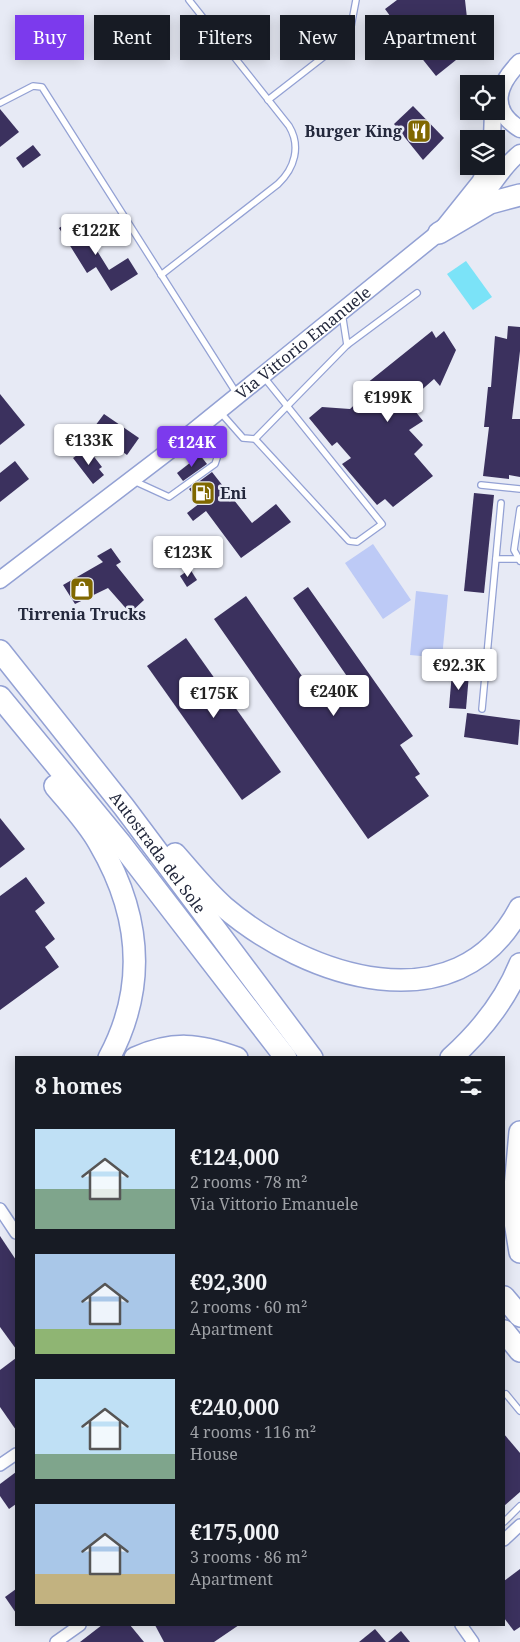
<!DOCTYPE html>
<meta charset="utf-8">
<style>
:root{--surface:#171b24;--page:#242831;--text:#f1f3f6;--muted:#9ea1a6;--accent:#7c3aed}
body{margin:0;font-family:"Noto Serif",serif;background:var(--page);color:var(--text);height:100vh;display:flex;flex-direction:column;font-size:19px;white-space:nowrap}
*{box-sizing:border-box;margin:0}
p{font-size:16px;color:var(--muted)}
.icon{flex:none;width:28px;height:28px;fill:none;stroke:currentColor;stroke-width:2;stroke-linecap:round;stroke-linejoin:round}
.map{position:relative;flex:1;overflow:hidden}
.panel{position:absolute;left:15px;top:1056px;width:490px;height:570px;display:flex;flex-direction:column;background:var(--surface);border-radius:0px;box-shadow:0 2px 12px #0003}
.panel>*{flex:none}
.top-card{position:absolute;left:15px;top:15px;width:490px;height:45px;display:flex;gap:10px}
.buttons{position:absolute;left:460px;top:75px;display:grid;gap:10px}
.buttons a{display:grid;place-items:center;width:45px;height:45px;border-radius:0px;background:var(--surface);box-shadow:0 2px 12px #0003;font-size:25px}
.price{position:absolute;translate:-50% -42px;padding:0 11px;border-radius:5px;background:#fff;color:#222;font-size:16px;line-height:32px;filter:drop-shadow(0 1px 2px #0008)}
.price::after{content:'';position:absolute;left:50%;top:30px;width:15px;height:11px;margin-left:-8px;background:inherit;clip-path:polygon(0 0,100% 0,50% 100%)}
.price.selected{background:var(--accent);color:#fff}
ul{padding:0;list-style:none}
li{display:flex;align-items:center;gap:15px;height:125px;padding:0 20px}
li span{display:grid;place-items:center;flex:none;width:140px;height:100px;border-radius:0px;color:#555}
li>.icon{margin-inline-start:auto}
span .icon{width:60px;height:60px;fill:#fffc;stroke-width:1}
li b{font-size:21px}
h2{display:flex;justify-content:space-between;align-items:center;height:60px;padding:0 20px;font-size:21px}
.pill{padding:0 18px;border-radius:0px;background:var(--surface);box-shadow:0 2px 12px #0003;font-size:18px;line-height:45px}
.pill.selected{background:var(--accent);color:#fff}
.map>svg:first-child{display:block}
.green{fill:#bdcaf6}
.water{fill:#7be3f8}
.building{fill:#3b315e}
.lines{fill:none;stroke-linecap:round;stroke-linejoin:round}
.lane-casing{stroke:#93a1d4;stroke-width:8}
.street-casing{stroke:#93a1d4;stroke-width:14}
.secondary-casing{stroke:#93a1d4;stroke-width:19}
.highway-casing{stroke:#93a1d4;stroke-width:24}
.lane{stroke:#fff;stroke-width:5.5}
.street{stroke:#fff;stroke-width:11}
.secondary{stroke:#fff;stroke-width:16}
.highway{stroke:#fff;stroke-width:21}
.labels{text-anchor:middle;stroke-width:5;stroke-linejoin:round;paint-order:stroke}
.poi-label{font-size:16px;font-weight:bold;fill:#23283c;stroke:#e7eaf5;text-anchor:end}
.street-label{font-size:16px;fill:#23283c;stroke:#e7eaf5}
</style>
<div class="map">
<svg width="520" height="1642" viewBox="0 0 520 1642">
<rect width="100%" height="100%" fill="#e7eaf5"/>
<g class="green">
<path d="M373,544l38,56 -28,19 -38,-56z"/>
<path d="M416,591l32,4 -6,63 -32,-3z"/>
</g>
<path class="water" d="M466,261l26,36 -19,13 -26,-36z"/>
<g class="building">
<path d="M397,0h68l2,18 -19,14 18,20 -30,24 -16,-20 -7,4 -17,-25 5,-4 -16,-22z"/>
<path d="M413,106l31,32 -21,22 -29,-36z"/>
<path d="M0,109l19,23 -19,15z"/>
<path d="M33,145l8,10 -18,13 -7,-10z"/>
<path d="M76,217l33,53 19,-12 10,16 -27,17 -15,-24 -9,6 -28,-45z"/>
<path d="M508,326l12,1v24l-8,68h8v58l-11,-2v4l-26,-3 6,-49h-5l4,-40h3l4,-51 12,3z"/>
<path d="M432,331l4,7 8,-7 12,19 -16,36 -6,-7 -26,23 15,19 -14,9 14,15 -9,9 19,22 -40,31 -8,-8 -8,6 -35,-41 9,-6 -14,-16 -5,4 -23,-28 13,-11 28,2 15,-14 -4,-7z"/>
<path d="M0,394l25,31 -25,20z"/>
<path d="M104,414l35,24 -12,17 -35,-25z"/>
<path d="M84,450l5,6 3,-2 10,13 -3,2 5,6 -11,9 -20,-26z"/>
<path d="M200,455l7,9 -24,17 -6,-8z"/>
<path d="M15,461l14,18 -29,23v-29z"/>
<path d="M212,472l40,51 24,-19 15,18 -50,36 -35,-47 -13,10 -6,-8 13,-10 -11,-14z"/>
<path d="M474,493l20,2 -10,98 -20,-2z"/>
<path d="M111,548l10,14 -5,3 28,35 -14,13 -22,-25 -33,16 -12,-19 40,-23 -6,-6z"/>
<path d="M190,569l7,11 -10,7 -7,-11z"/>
<path d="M308,587l105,149 -13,9 20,29 -5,3 14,19 -61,43 -154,-220 32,-23 77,110 30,-21 -60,-87z"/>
<path d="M186,638l95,134 -39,28 -95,-134z"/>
<path d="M452,672l17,2 -3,35 -17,-1z"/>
<path d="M467,713l53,7 -2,25 -54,-8z"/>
<path d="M0,818l25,31 -25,19z"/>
<path d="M26,877l19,26 -10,8 20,28 -10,8 14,20 -59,43v-114z"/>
<path d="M0,1236l16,24v89l-16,-22z"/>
<path d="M16,1358v72l-16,-23v-37z"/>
<path d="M504,1434l16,19v39l-16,14z"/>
<path d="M16,1472v32l-7,5 -9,-13v-12z"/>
<path d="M520,1569v58l-6,4 -10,-13v-37z"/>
<path d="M16,1589v24l-11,-16z"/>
<path d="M102,1625h28l14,17h-64z"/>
<path d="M155,1625h84l-25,17h-50z"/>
<path d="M375,1629l11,13h-27z"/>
<path d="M401,1631l9,11h-22z"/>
</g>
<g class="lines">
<g class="lane-casing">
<g id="lane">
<path d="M268,100l81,-63 7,-37"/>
<path d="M0,103l33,-17 9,1 195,307"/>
<path d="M161,275l117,-91c17,-16 23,-38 11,-58l-100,-126"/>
<path d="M342,313l5,32"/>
<path d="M221,413l22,25 12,1 92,-94 70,-52"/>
<path d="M255,439l94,102 8,1 25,-18 -119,-148"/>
<path d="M134,481l35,16 46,-33 2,-6 -8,-36"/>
<path d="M481,485l39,4"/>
<path d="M520,509l-6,41 6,11"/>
<path d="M496,559h21"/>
<path d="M482,709l19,-206"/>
<path d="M506,1394l14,17"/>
<path d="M504,1522l16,-16"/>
</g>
</g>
<g class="street-casing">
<g id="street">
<path d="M0,1209l16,24"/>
<path d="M0,1465l16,-11"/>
<path d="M504,1540l16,-15"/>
<path d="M461,1625l12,17"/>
<path d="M56,1642l24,-17"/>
</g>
</g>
<g class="secondary-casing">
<g id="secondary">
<path d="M520,62c-22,22 -32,47 0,67"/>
<path d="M492,139l1,-28"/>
<path d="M472,207c20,-16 28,-39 48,-54"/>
<path d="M444,227l36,-45 8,-16"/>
<path id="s1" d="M0,580l178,-136 269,-218"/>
</g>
</g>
<g class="highway-casing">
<g id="highway">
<path d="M439,233l51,-30 30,-8"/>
<path id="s2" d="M0,651l124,156 188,251"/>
<path d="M0,697l121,147 165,214"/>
<path d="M55,786c15,18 33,37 44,57 41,70 49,142 10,215"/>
<path d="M175,854c16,18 31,37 49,53 82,70 233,121 296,1"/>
<path d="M135,1058c38,-17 64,-14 102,0"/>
<path d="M451,1058c30,-27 54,-57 69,-94"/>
<path d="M520,1132l-7,78 7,42"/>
<path d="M504,1297l16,19"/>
<path d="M504,1331l16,20"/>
</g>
</g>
<use href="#lane" class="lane"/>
<use href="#street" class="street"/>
<use href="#secondary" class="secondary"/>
<use href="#highway" class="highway"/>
</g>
<defs>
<g id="restaurant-square" transform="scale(1.25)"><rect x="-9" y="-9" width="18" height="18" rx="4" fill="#806800" stroke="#e7eaf5"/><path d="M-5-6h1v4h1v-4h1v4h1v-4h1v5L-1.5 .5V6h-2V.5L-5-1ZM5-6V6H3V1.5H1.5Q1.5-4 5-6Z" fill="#fff"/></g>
<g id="fuel-square" transform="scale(1.25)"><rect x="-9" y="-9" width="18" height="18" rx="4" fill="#806800" stroke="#e7eaf5"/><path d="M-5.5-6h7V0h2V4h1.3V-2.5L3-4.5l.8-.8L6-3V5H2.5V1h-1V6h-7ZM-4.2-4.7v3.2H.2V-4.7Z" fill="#fff"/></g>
<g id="shop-square" transform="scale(1.25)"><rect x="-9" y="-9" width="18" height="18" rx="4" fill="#806800" stroke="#e7eaf5"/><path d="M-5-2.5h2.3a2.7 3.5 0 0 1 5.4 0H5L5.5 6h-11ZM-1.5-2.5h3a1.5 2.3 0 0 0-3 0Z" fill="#fff"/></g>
</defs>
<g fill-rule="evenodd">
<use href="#restaurant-square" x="419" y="131"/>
<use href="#fuel-square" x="203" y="493"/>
<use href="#shop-square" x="82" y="589"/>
</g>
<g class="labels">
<g class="poi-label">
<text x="402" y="137">Burger King</text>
<text x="220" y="499" text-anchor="start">Eni</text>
<text x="82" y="620" text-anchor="middle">Tirrenia Trucks</text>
</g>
<g class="street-label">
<text dy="6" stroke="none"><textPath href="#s1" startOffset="385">Via Vittorio Emanuele</textPath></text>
<text dy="6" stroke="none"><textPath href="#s2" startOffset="256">Autostrada del Sole</textPath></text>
</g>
</g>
</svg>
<div class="buttons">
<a><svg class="icon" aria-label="locate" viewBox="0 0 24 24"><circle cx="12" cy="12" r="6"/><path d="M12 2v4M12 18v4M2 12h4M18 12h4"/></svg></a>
<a><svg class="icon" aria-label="layers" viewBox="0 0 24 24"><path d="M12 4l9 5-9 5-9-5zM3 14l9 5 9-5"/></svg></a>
</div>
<b class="price" style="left:96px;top:256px">€122K</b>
<b class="price" style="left:388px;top:423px">€199K</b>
<b class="price" style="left:89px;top:466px">€133K</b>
<b class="price selected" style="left:192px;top:468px">€124K</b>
<b class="price" style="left:188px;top:578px">€123K</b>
<b class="price" style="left:459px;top:691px">€92.3K</b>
<b class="price" style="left:334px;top:717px">€240K</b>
<b class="price" style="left:214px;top:719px">€175K</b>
<div class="top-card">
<a class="pill selected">Buy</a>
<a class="pill">Rent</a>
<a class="pill">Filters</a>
<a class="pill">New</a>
<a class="pill">Apartment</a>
</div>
<section class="panel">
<h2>8 homes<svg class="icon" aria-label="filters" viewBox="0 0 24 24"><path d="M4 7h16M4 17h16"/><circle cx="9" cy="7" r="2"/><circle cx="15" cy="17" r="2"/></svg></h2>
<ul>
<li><span style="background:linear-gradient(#bfe0f5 60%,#7fa58c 0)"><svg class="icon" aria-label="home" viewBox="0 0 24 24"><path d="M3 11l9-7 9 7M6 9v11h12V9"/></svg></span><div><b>€124,000</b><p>2 rooms · 78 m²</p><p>Via Vittorio Emanuele</p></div></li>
<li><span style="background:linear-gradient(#a9c7e8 75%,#8fb573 0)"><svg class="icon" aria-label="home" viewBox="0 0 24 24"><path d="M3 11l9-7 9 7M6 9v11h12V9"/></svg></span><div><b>€92,300</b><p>2 rooms · 60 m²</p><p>Apartment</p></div></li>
<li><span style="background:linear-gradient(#bfe0f5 75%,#7fa58c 0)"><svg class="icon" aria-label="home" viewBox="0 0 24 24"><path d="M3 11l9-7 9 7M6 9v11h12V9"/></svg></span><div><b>€240,000</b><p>4 rooms · 116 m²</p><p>House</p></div></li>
<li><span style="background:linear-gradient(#a9c7e8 70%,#c2b280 0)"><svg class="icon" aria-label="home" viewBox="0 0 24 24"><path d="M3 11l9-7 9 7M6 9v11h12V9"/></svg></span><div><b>€175,000</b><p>3 rooms · 86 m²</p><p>Apartment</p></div></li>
</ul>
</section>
</div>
